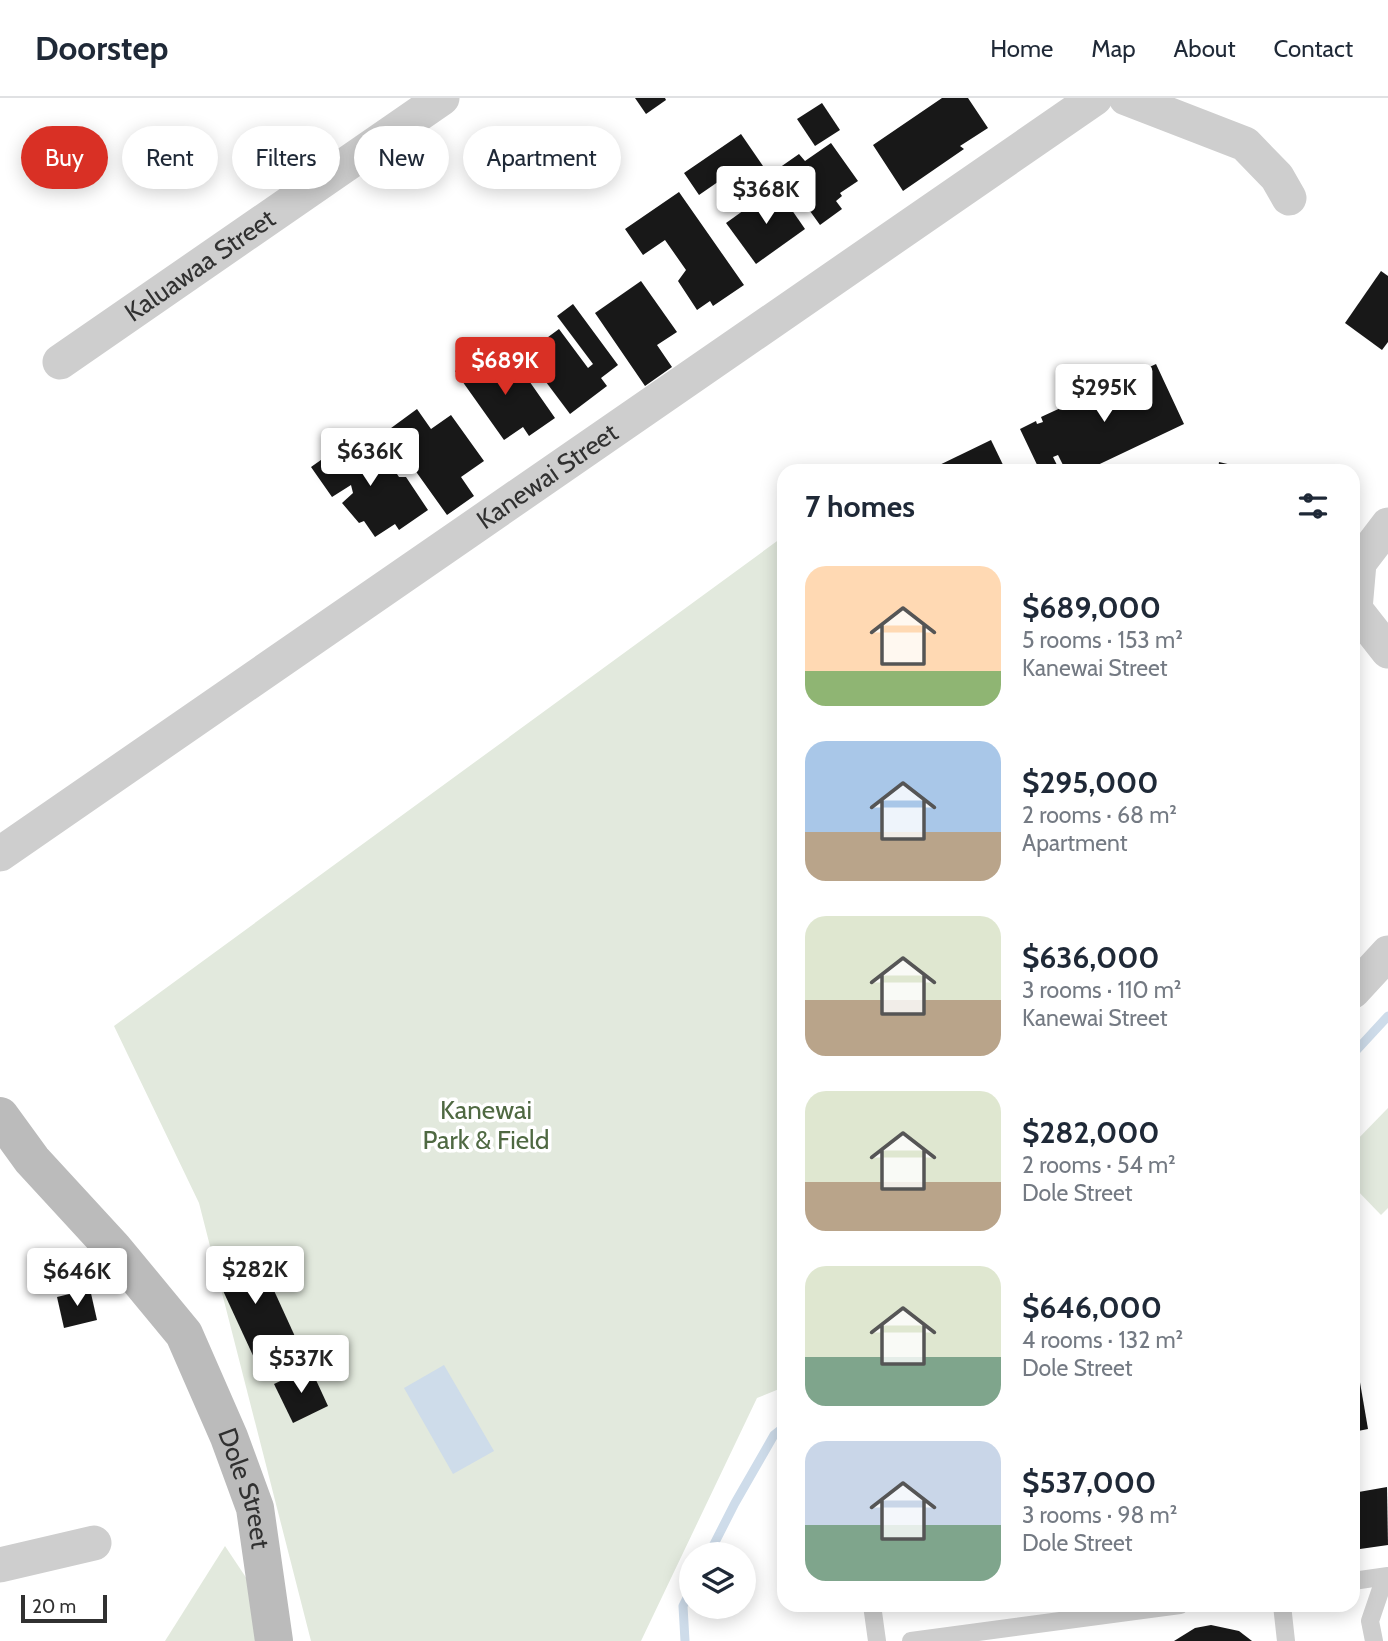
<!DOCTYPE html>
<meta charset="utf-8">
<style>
:root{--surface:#fff;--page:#f6f6f7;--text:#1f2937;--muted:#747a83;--line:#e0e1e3;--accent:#d93025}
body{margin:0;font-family:Cabin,sans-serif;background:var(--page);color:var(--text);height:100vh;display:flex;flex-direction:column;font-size:26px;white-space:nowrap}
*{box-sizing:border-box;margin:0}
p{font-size:23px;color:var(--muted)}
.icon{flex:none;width:38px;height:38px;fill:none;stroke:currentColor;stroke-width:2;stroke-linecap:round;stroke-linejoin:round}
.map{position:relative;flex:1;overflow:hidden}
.side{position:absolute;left:777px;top:366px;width:583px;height:1148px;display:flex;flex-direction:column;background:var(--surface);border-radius:21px;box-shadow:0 4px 18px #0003}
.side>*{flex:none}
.hud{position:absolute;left:21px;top:28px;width:651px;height:63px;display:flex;gap:14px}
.buttons{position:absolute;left:679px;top:1444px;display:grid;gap:14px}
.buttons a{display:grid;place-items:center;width:77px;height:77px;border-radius:50%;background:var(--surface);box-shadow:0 4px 18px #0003;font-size:35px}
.scale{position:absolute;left:21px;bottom:18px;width:86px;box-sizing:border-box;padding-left:7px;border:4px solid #313131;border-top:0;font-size:19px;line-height:24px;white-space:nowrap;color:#313131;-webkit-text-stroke:5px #fff;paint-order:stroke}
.price{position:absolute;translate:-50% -60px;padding:0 16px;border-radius:7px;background:#fff;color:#222;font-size:23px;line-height:46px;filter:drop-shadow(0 2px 4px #0008)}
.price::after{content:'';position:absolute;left:50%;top:42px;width:21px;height:16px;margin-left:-10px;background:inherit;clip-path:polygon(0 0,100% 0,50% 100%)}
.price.current{background:var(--accent);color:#fff}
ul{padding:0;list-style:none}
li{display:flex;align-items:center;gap:21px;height:175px;padding:0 28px}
li span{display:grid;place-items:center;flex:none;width:196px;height:140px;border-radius:21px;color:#555}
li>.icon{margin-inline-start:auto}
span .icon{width:84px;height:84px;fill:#fffc;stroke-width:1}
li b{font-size:30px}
h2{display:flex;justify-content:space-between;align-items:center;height:84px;padding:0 28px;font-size:30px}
.tag{padding:0 24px;border-radius:32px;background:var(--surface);box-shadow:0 4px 18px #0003;font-size:24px;line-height:63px}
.tag.current{background:var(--accent);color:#fff}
header{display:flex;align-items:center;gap:42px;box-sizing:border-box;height:98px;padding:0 35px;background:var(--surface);border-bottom:2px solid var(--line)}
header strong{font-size:33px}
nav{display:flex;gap:38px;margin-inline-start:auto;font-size:24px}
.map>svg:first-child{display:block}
.green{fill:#e2e9dd}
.water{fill:#cedcea}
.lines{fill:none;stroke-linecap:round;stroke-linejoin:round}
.stream{stroke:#cedcea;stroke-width:9}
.building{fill:#181818}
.lane{stroke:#cecece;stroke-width:18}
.street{stroke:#cecece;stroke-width:35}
.secondary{stroke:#bbb;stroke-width:38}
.labels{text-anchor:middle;stroke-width:7;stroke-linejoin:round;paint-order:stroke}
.street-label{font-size:26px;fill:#313131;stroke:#fff}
.park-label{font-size:26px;fill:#4f6942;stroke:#fff}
</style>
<header>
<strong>Doorstep</strong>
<nav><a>Home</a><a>Map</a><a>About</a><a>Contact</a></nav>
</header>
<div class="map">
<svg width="1388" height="1543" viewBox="0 0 1388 1543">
<rect width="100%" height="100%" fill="#fff"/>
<g class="green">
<path d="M784,438v851l-27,11 -116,243h-330l-112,-438 -85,-177z"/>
<path d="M1388,1010v100l-7,7 -28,-29v-42z"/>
<path d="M225,1448l46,69 3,26h-109z"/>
</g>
<path class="water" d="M444,1267l50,86 -41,23 -49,-86z"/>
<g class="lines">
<g class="stream">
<path d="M1353,956l35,-38"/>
<path d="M709,1456l26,-51 39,-68 10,-8"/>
<path d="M685,1543l-2,-35 8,-16"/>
</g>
</g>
<g class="building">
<path d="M635,0h30l1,2 -20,14z"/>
<path d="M942,0h26l20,30 -28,18 4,3 -61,42 -30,-46z"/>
<path d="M822,5l18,27 -25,16 -18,-27z"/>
<path d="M741,36l22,32 -15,11 -7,-11 -42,29 -15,-22z"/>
<path d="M831,45l27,38 -18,12 2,3 -6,5 6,8 -22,16 -41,-57 20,-14 6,7z"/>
<path d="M776,89l29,42 -49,35 -30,-41z"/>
<path d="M679,94l65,93 -31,21 -3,-5 -13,9 -19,-29 8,-11 -21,-30 -22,15 -18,-26z"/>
<path d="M1381,173l7,5v66l-6,8 -37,-27z"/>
<path d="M641,183l36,51 -20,13 15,22 -27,19 -50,-73z"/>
<path d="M573,206l45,61 -17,13 6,8 -37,28 -45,-60 34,-25 29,39 5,-4 -36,-48z"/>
<path d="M482,254l18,25 18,-12 37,53 -26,18 -6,-9 -19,13 -49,-69z"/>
<path d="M1156,266l28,60 -99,47h-19l-8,-16 -5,2 7,14h-20l-20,-42 16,-8 1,3 6,-2 -2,-5z"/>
<path d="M417,311l14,20 20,-14 33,46 -23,16 13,19 -27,19 -60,-84z"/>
<path d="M355,338l14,20 14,-3 16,24h7l22,33 -29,20 -4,-6 -20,13 -11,-16 -5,2 -17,-20 11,-10 -2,-8 -19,12 -21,-30z"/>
<path d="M991,342l15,31h-79z"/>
<path d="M1219,364l34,8v1h-35z"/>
<path d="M255,1151l43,94 -42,19 -43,-93z"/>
<path d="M90,1191l7,31 -33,8 -7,-31z"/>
<path d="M1353,1267h4l11,64 -15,3z"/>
<path d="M310,1269l18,39 -35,17 -19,-39z"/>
<path d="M1387,1389l1,58 -35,5v-57z"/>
<path d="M1211,1527l28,6 13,10h-78l21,-13z"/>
</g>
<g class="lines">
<g class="lane">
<path d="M1353,1483l35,-5"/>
<path d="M872,1507l5,36"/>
<path d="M1282,1507l4,36"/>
<path d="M911,1543l269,-36"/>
<path d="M1374,1543l-4,-20 15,-44"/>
</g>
<g class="street">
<path d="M1126,0l119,46 32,33 12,21"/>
<path id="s1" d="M60,264l382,-264"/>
<path d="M1388,427l-29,38 -4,46 33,42"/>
<path id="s2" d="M0,756l1095,-756"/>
<path d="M1353,893l35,-38"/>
<path d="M0,1467l94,-22"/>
</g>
<path class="secondary" id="s3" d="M0,1018l32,44 81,88 71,86 45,103 26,71 19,133"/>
</g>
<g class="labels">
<g class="street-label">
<text dy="9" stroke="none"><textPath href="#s1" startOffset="170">Kaluawaa Street</textPath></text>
<text dy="9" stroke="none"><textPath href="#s2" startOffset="665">Kanewai Street</textPath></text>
<text dy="9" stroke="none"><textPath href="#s3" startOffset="452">Dole Street</textPath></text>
</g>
<g class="park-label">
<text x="486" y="1021">Kanewai<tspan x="486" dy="30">Park &amp; Field</tspan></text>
</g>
</g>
</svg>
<div class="buttons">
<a><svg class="icon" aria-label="layers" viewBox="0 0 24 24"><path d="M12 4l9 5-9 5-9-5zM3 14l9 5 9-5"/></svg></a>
</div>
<div class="scale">20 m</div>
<b class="price" style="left:766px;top:128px">$368K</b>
<b class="price current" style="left:505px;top:299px">$689K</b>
<b class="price" style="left:1104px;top:326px">$295K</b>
<b class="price" style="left:370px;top:390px">$636K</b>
<b class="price" style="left:255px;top:1208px">$282K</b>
<b class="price" style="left:77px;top:1210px">$646K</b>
<b class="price" style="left:301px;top:1297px">$537K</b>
<div class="hud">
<a class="tag current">Buy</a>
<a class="tag">Rent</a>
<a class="tag">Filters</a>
<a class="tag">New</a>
<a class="tag">Apartment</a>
</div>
<section class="side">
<h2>7 homes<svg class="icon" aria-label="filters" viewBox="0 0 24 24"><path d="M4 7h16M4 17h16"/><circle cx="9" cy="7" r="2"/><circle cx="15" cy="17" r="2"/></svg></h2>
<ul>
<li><span style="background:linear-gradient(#ffd9b3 75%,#8fb573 0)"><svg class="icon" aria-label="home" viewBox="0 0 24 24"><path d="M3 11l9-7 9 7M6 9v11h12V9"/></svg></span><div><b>$689,000</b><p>5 rooms · 153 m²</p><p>Kanewai Street</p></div></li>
<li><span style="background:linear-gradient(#a9c7e8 65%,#b9a48a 0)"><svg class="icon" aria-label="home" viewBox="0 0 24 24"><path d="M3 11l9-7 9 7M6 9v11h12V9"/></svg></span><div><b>$295,000</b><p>2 rooms · 68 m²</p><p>Apartment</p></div></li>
<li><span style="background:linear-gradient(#dfe7d0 60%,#b9a48a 0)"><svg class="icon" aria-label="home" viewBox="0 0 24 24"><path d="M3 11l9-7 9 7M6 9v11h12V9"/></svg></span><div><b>$636,000</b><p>3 rooms · 110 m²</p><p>Kanewai Street</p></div></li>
<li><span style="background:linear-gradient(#dfe7d0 65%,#b9a48a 0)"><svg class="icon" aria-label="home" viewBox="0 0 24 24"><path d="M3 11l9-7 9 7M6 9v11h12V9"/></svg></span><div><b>$282,000</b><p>2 rooms · 54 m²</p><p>Dole Street</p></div></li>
<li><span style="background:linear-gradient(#dfe7d0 65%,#7fa58c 0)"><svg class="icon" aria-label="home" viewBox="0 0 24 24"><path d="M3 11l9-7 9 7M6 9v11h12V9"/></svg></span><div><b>$646,000</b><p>4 rooms · 132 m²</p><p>Dole Street</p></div></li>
<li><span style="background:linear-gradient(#c9d6e8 60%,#7fa58c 0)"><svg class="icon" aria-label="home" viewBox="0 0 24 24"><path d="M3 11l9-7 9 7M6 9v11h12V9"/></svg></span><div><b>$537,000</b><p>3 rooms · 98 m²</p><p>Dole Street</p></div></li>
</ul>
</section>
</div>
